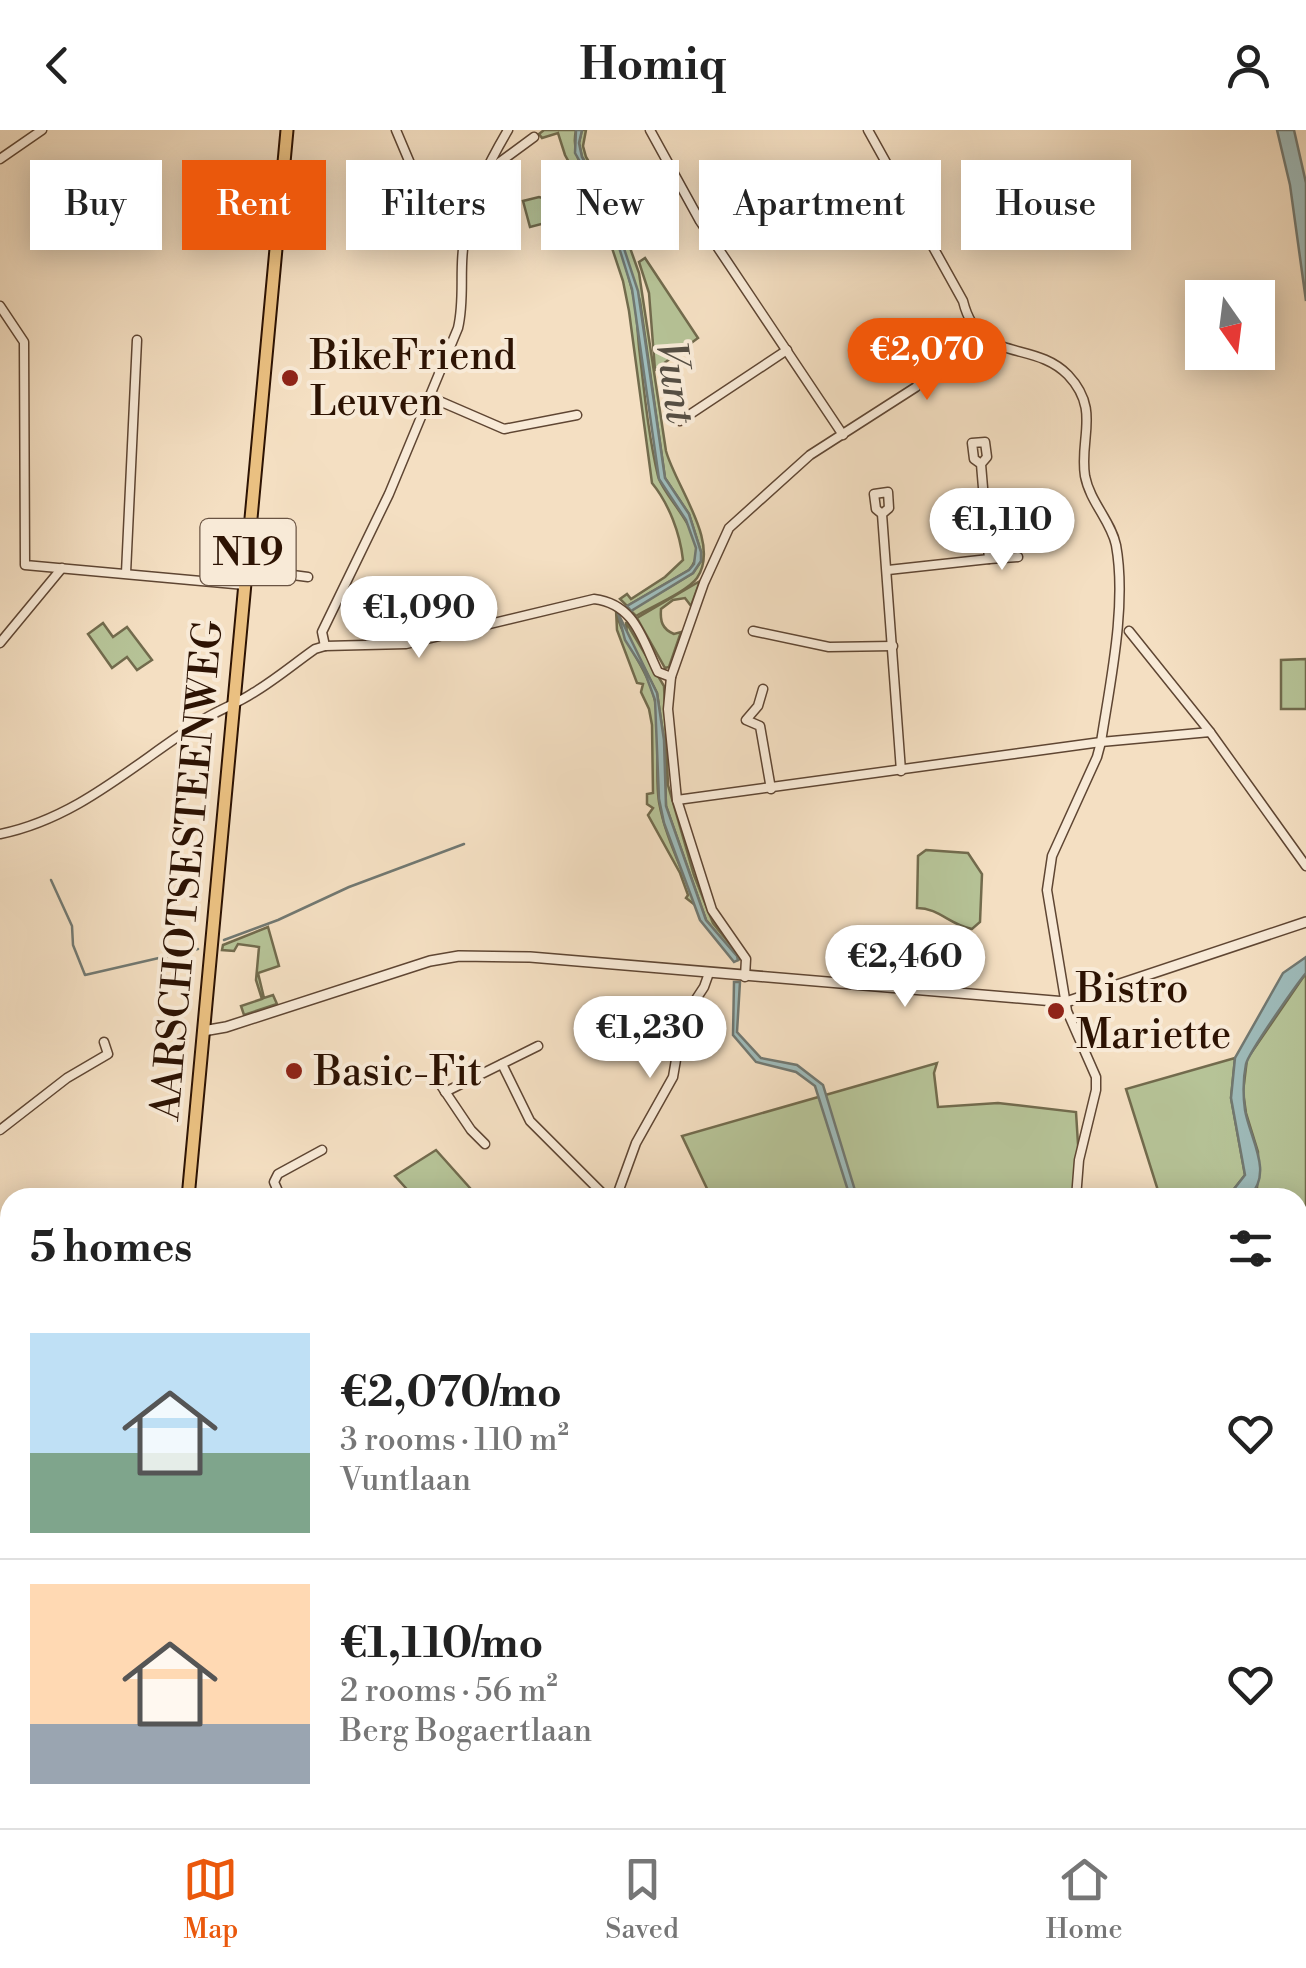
<!DOCTYPE html>
<meta charset="utf-8">
<style>
:root{--surface:#fff;--page:#f2f2f2;--text:#222;--muted:#767676;--line:#e0e0e0;--accent:#ea580c}
body{margin:0;font-family:"Libre Bodoni",serif;background:var(--page);color:var(--text);height:100vh;display:flex;flex-direction:column;font-size:38px;white-space:nowrap}
*{box-sizing:border-box;margin:0}
p{font-size:32px;color:var(--muted)}
.icon{flex:none;width:55px;height:55px;fill:none;stroke:currentColor;stroke-width:2;stroke-linecap:round;stroke-linejoin:round}
.map{position:relative;flex:1;overflow:hidden}
.panel{position:absolute;left:0px;top:1058px;width:1308px;height:642px;display:flex;flex-direction:column;background:var(--surface);border-radius:30px 30px 0 0;box-shadow:0 5px 25px #0003}
.panel>*{flex:none}
.top-card{position:absolute;left:30px;top:30px;width:1248px;height:90px;display:flex;gap:20px}
.needle{width:65px;rotate:166deg}
.controls{position:absolute;left:1185px;top:150px;display:grid;gap:20px}
.controls a{display:grid;place-items:center;width:90px;height:90px;border-radius:0px;background:var(--surface);box-shadow:0 5px 25px #0003;font-size:50px}
.price{position:absolute;translate:-50% -85px;padding:0 22px;border-radius:35px;background:#fff;color:#222;font-size:32px;line-height:65px;filter:drop-shadow(0 2px 5px #0008)}
.price::after{content:'';position:absolute;left:50%;top:60px;width:30px;height:22px;margin-left:-15px;background:inherit;clip-path:polygon(0 0,100% 0,50% 100%)}
.price.active{background:var(--accent);color:#fff}
ul{padding:0;list-style:none}
li{display:flex;align-items:center;gap:30px;height:250px;padding:0 30px}
li+li{border-top:2px solid var(--line)}
li span{display:grid;place-items:center;flex:none;width:280px;height:200px;border-radius:0px;color:#555}
li>.icon{margin-inline-start:auto}
span .icon{width:120px;height:120px;fill:#fffc;stroke-width:1}
li b{font-size:42px}
h2{display:flex;justify-content:space-between;align-items:center;height:120px;padding:0 30px;font-size:42px}
.chip{padding:0 35px;border-radius:0px;background:var(--surface);box-shadow:0 5px 25px #0003;font-size:35px;line-height:90px}
.chip.active{background:var(--accent);color:#fff}
header{display:flex;justify-content:space-between;align-items:center;height:130px;padding:0 30px;background:var(--surface);font-size:45px;font-weight:800}
.menu{display:flex;justify-content:space-around;align-items:center;height:140px;border-top:2px solid var(--line);background:var(--surface);font-size:28px;color:var(--muted)}
.menu a{display:grid;justify-items:center;gap:5px}
.menu .active{color:var(--accent)}
.map>svg:first-child{display:block}
.green{fill:#b6c397;stroke:#726b4d;stroke-width:2.5}
.water{fill:#9ebbba;stroke:#717871;stroke-width:2.5}
.lines{fill:none;stroke-linecap:round;stroke-linejoin:round}
.stream{stroke:#717871;stroke-width:2.5}
.minor-casing{stroke:#5f4633;stroke-width:11}
.tertiary-casing{stroke:#5f4633;stroke-width:12}
.primary-casing{stroke:#2d1303;stroke-width:15}
.minor{stroke:#f8ead7;stroke-width:8}
.tertiary{stroke:#f8ead7;stroke-width:9}
.primary{stroke:#eac081;stroke-width:11}
.poi-dot{fill:#8f2418;stroke:#f8ead7;stroke-width:4}
.labels{text-anchor:middle;stroke-width:8;stroke-linejoin:round;paint-order:stroke}
.shield{fill:#f8ead7;stroke:#6a5443;stroke-width:2.5}
.shield-label{font-size:38px;font-weight:bold;fill:#2d1303}
.poi-label{font-size:40px;fill:#2d1303;stroke:#f8ead7;text-anchor:start}
.street-label{font-size:40px;fill:#2d1303;stroke:#f8ead7}
.water-label{font-size:42px;font-style:italic;fill:#554e43;stroke:#f8ead7}
</style>
<header><svg class="icon" aria-label="back" viewBox="0 0 24 24"><path d="M15 5l-7 7 7 7"/></svg>Homiq<svg class="icon" aria-label="person" viewBox="0 0 24 24"><circle cx="12" cy="8" r="4"/><path d="M4 21q1-7 8-7t8 7"/></svg></header>
<div class="map">
<svg width="1306" height="1698" viewBox="0 0 1306 1698">
<rect width="100%" height="100%" fill="#f4dfc2"/>
<filter id="stains"><feTurbulence type="fractalNoise" baseFrequency=".002" numOctaves="4"/><feColorMatrix values="0 0 0 0 .2 0 0 0 0 .09 0 0 0 0 .02 0 0 0 .5 -.17"/></filter>
<radialGradient id="worn" r=".72"><stop offset=".6" stop-color="#630" stop-opacity="0"/><stop offset="1" stop-color="#630" stop-opacity=".3"/></radialGradient>
<g class="green">
<path d="M544,0h32c-7,32 18,49 29,76 11,25 19,53 26,80 6,20 6,40 8,61 5,42 9,87 19,129 6,24 58,64 31,94l-62,36 -7,-7 7,-5 4,5 34,-22 18,-17c-3,-27 -14,-56 -31,-77l-23,-172 -6,-30 -24,-72 -69,18 -7,-26 16,-4 26,7 21,-11 -21,-38 -7,-22 -16,5 -3,-4z"/>
<path d="M582,0h4l-3,16 3,11 28,46 25,70 27,178c10,36 55,92 31,127 -9,13 -46,29 -61,38l-5,-5 5,-4 57,-34 8,-12v-9l-12,-38 -24,-36 -25,-177 -34,-105 -24,-39 -3,-14z"/>
<path d="M645,128l53,80 -43,32 -6,-77 -10,-31z"/>
<path d="M700,451l-9,25 -6,-8 -12,2 -12,9c-1,12 1,20 13,25l7,-2 -12,35 -4,1 -28,-50z"/>
<path d="M616,480c6,32 32,58 39,91 7,34 -1,68 4,101 6,35 25,70 36,103l-9,-7 2,-3 -8,-22 -32,-58 5,-7 -6,-4v-10l6,-1 -1,-68 -3,-16 -8,-17 2,-8 -6,-1 -20,-53z"/>
<path d="M626,492l38,64 4,99 26,90 19,48 28,35 -3,2 -32,-40 -40,-114 -2,-66 -7,-47 -30,-59z"/>
<path d="M103,493l10,14 14,-10 25,33 -15,10 -10,-13 -15,11 -24,-34z"/>
<path d="M1306,529v50h-25v-49z"/>
<path d="M926,720l42,3 14,21 -2,48 -8,7c-22,-4 -33,-21 -55,-21l1,-52z"/>
<path d="M268,797l11,39 -21,7 6,25 9,-3 4,9 -33,11 -3,-9 21,-7 -6,-19 3,-33 -21,-3 -4,7 -12,-1 1,-5z"/>
<path d="M1306,843v347l-8,19v-141l-49,-1 8,-8 1,-37 -12,-39 -3,-21 4,-33z"/>
<path d="M1235,928l-4,40 14,77 -11,14 -74,8 -34,-108z"/>
<path d="M937,933l-3,10 4,34 60,-4 78,9 3,48 -3,37h-365l-29,-61z"/>
<path d="M436,1020l42,47h-64l-19,-21z"/>
<path d="M373,1690h166l-11,8h-162z"/>
</g>
<g class="water">
<path d="M576,0h6l-3,13 3,14 27,46 29,88 27,187 24,36 12,38v9l-8,12 -62,38 -4,-5 62,-36 5,-6 2,-16 -10,-28 -27,-41 -27,-190 -25,-80 -32,-56z"/>
<path d="M1277,0h17l12,53v118l-16,-116z"/>
<path d="M618,483l39,80 7,47 2,66 40,114 31,36 1,4 -4,2 -34,-42 -36,-97 -5,-24 -4,-99 -11,-30 -19,-30z"/>
<path d="M1306,827v16c-10,12 -57,79 -60,91 -3,15 -3,31 -1,46 5,29 29,63 4,87h-70l55,-8 11,-14 -14,-77 4,-40 48,-85z"/>
<path d="M734,852h6l-3,50 24,26 36,7 26,20 34,112h-7l-35,-111 -19,-14 -40,-10 -23,-27z"/>
</g>
<g class="lines">
<g class="stream">
<path d="M51,750l21,46 1,19 12,30 113,-26"/>
<path d="M224,810l54,-20 71,-33 115,-43"/>
<path d="M678,1690l6,8"/>
</g>
<g class="minor-casing">
<g id="minor">
<path d="M396,0l19,45 14,6 52,-5 53,-39"/>
<path d="M650,0l50,91 143,214"/>
<path d="M868,0l95,171c16,64 70,38 105,74 33,35 11,63 17,101 5,26 26,45 31,69 11,60 -6,138 -15,197l-4,15 -45,99 -5,34 20,121 29,66v13l-17,70 -3,38"/>
<path d="M0,29l42,-29"/>
<path d="M0,176l24,36 1,223 220,20"/>
<path d="M430,267l74,32 73,-14"/>
<path d="M680,291l107,-71"/>
<path d="M882,384l7,-6 -1,-16 -14,2 2,15 6,5 19,257"/>
<path d="M989,429l29,-2"/>
<path d="M247,439l61,8"/>
<path d="M888,440l101,-11 -8,-95 6,-7 -2,-15 -13,1 2,16 7,5"/>
<path d="M126,443l11,-233"/>
<path d="M753,501l76,16 64,-1"/>
<path d="M1129,501l81,101"/>
<path d="M0,513l62,-75"/>
<path d="M325,516l-3,-14 67,-138 69,-166c7,-29 1,-58 6,-87 5,-40 24,-77 44,-111"/>
<path d="M763,559l-5,17 -12,14 14,6 11,63"/>
<path d="M677,670l424,-58 109,-10 96,134"/>
<path d="M0,704c80,-16 138,-74 206,-116 15,-9 32,-15 47,-25 22,-13 42,-30 62,-44l10,-3 81,-2 188,-45c41,5 48,40 64,73l13,5"/>
<path d="M745,847l1,-18 -34,-49 -35,-110 -9,-91 3,-32 33,-94 25,-55 81,-73 106,-68 55,-63"/>
<path d="M502,934l28,57 77,77"/>
<path d="M436,948l35,52 14,14"/>
<path d="M445,962l93,-46"/>
<path d="M0,1000l67,-52 41,-24 -4,-12"/>
<path d="M281,1068l-7,-16 4,-8 44,-24"/>
<path d="M616,1068l20,-55 37,-66 10,-58 21,-32 5,-14"/>
<path d="M0,1169l10,14"/>
<path d="M3,1457l7,13"/>
<path d="M0,1549l10,-5"/>
<path d="M18,1690v8"/>
<path d="M37,1690v8"/>
<path d="M325,1690l15,8"/>
<path d="M207,1698l4,-8"/>
</g>
</g>
<g class="tertiary-casing">
<path id="tertiary" d="M203,901l23,-4 204,-66 29,-5 71,1 536,45 240,-80"/>
</g>
<g class="primary-casing">
<g id="primary">
<path d="M188,1068l99,-1068"/>
<path d="M129,1698l1,-8"/>
</g>
</g>
<use href="#minor" class="minor"/>
<use href="#tertiary" class="tertiary"/>
<use href="#primary" class="primary"/>
</g>
<g class="poi-dot">
<circle cx="290" cy="248" r="10"/>
<circle cx="1056" cy="881" r="10"/>
<circle cx="294" cy="941" r="10"/>
</g>
<g class="labels">
<rect class="shield" x="200.5" y="389" width="95" height="66" rx="8"/>
<g class="shield-label">
<text x="248" y="435">N19</text>
</g>
<g class="poi-label">
<text x="310" y="239">BikeFriend<tspan x="310" dy="46">Leuven</tspan></text>
<text x="1076" y="872">Bistro<tspan x="1076" dy="46">Mariette</tspan></text>
<text x="314" y="955">Basic-Fit</text>
</g>
<g class="street-label">
<text transform="translate(186 740) rotate(-85)" y="14">AARSCHOTSESTEENWEG</text>
</g>
<g class="water-label">
<text transform="translate(677 252) rotate(82)" y="15">Vunt</text>
</g>
</g>
<rect width="100%" height="100%" filter="url(#stains)"/>
<rect width="100%" height="100%" fill="url(#worn)"/>
</svg>
<div class="controls">
<a><svg class="needle" viewBox="-14 -14 28 28"><path d="M0-13l5 13h-10z" fill="#e53935"/><path d="M0 13l5-13h-10z" fill="#767676"/></svg></a>
</div>
<b class="price active" style="left:927px;top:273px">€2,070</b>
<b class="price" style="left:1002px;top:443px">€1,110</b>
<b class="price" style="left:419px;top:531px">€1,090</b>
<b class="price" style="left:905px;top:880px">€2,460</b>
<b class="price" style="left:650px;top:951px">€1,230</b>
<div class="top-card">
<a class="chip">Buy</a>
<a class="chip active">Rent</a>
<a class="chip">Filters</a>
<a class="chip">New</a>
<a class="chip">Apartment</a>
<a class="chip">House</a>
</div>
<section class="panel">
<h2>5 homes<svg class="icon" aria-label="filters" viewBox="0 0 24 24"><path d="M4 7h16M4 17h16"/><circle cx="9" cy="7" r="2"/><circle cx="15" cy="17" r="2"/></svg></h2>
<ul>
<li><span style="background:linear-gradient(#bfe0f5 60%,#7fa58c 0)"><svg class="icon" aria-label="home" viewBox="0 0 24 24"><path d="M3 11l9-7 9 7M6 9v11h12V9"/></svg></span><div><b>€2,070/mo</b><p>3 rooms · 110 m²</p><p>Vuntlaan</p></div><svg class="icon" aria-label="heart" viewBox="0 0 24 24"><path d="M12 20l-8-8c-3-5 5-10 8-4 3-6 11-1 8 4z"/></svg></li>
<li><span style="background:linear-gradient(#ffd9b3 70%,#9aa5b1 0)"><svg class="icon" aria-label="home" viewBox="0 0 24 24"><path d="M3 11l9-7 9 7M6 9v11h12V9"/></svg></span><div><b>€1,110/mo</b><p>2 rooms · 56 m²</p><p>Berg Bogaertlaan</p></div><svg class="icon" aria-label="heart" viewBox="0 0 24 24"><path d="M12 20l-8-8c-3-5 5-10 8-4 3-6 11-1 8 4z"/></svg></li>
</ul>
</section>
</div>
<nav class="menu">
<a class="active"><svg class="icon" aria-label="map" viewBox="0 0 24 24"><path d="M3 6l6-2 6 2 6-2v14l-6 2-6-2-6 2zM9 4v14M15 6v14"/></svg>Map</a>
<a><svg class="icon" aria-label="saved" viewBox="0 0 24 24"><path d="M7 4h10v16l-5-4-5 4z"/></svg>Saved</a>
<a><svg class="icon" aria-label="home" viewBox="0 0 24 24"><path d="M3 11l9-7 9 7M6 9v11h12V9"/></svg>Home</a>
</nav>
